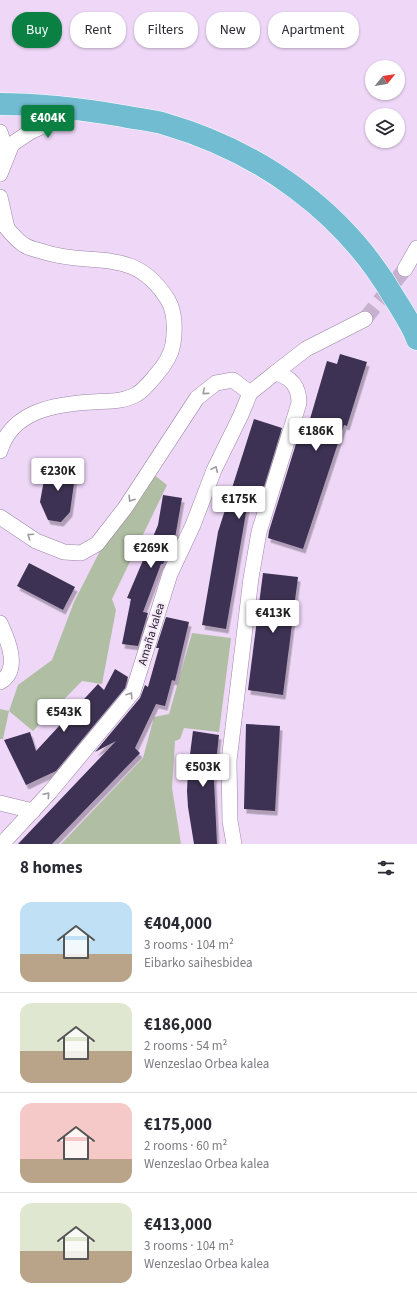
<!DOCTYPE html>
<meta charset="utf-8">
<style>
:root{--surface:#fff;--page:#f2f2f3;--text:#2b2b33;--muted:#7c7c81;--line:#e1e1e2;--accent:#0b8043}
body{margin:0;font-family:"Source Sans 3",sans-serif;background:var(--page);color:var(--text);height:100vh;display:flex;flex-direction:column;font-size:15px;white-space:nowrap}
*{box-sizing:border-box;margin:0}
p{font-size:13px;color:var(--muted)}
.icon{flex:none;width:22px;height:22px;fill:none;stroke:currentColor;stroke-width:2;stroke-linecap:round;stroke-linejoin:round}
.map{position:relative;height:844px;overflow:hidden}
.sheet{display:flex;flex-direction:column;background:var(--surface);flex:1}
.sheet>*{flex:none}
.top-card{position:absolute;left:12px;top:12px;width:393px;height:36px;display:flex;gap:8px}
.needle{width:26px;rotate:60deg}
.buttons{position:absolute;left:365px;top:60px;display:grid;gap:8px}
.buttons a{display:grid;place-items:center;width:40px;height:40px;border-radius:50%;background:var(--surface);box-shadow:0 1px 3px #0004;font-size:20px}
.price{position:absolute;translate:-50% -34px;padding:0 9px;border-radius:4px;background:#fff;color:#222;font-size:13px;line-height:26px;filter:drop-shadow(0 1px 2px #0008)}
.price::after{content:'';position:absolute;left:50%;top:24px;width:12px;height:9px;margin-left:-6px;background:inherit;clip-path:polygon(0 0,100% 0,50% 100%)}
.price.current{background:var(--accent);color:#fff}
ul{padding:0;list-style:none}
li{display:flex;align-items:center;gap:12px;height:100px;padding:0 20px}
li+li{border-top:1px solid var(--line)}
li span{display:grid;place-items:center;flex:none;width:112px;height:80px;border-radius:12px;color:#555}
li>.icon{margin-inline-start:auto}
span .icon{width:48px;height:48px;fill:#fffc;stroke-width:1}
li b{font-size:17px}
h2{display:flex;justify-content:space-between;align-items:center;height:48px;padding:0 20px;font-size:17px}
.chip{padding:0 14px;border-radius:16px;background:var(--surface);box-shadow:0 1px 3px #0004;font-size:14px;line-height:36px}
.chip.current{background:var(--accent);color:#fff}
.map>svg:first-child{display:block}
.green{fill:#b0bfa4}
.building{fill:#3c3153;filter:url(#shadow)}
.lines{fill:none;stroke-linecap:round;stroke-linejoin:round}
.minor-tunnel{stroke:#c6b2ce;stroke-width:15;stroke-dasharray:15 8;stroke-linecap:butt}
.minor-casing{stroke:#9b86a4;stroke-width:16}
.trunk-casing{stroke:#fff;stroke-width:23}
.minor{stroke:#fff;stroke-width:15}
.trunk{stroke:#72bcd2;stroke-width:22}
.oneway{stroke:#9e9ba0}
.labels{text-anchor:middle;stroke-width:4;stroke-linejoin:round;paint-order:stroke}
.street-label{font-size:12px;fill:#28202b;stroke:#f6e8fb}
</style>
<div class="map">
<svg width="417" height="844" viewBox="0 0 417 844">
<defs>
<filter id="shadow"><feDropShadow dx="2.5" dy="4.5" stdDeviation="0" flood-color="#0004"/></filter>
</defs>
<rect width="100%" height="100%" fill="#eed7f7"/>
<g class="green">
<path d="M153,474l14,11 -55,114 4,11 -14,74 -20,-3 -49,50 -24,-20 -6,28h-3v-30l9,2 9,-26 34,-25 22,-58 26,-51z"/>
<path d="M192,633l39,5 -12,94 -35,-4 -4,11 -5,2 -3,47 9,56h-120l82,-86 11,-41 15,-3z"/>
</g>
<g class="building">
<path d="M340,354l27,8 -20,64 -3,-1 -41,124 -35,-11 1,-7 30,-97 6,2 22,-75 10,3z"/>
<path d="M254,419l28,9 -23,75 -11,-2 -22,128 -24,-4 16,-93z"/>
<path d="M57,461l13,2 5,13 -5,36 -9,10 -13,-2 -8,-18 4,-22 6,-2 -2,-6z"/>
<path d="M163,495l19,3 -7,40 -12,26h-2l-18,48 5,1 -10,33 -16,-2 9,-45 -4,-1 31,-73z"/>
<path d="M29,563l46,24 -12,23 -46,-24z"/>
<path d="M263,573l35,4 -15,118 -35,-5z"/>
<path d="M166,617l23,5 -14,59 -3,-1 -7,26 -9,-2 -21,44 5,5 -88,91h-34l98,-103 -21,11 45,-54 5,-13 3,2 11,-39h-3z"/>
<path d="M115,669l13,8 -3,11 -69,83 -30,14 -22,-45 26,-8 6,19 62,-67 6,6z"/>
<path d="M246,724l34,2 -5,85 -31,-2z"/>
<path d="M193,731l26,4 -5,46 3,63h-23l-6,-37 -1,-16 1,-21z"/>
</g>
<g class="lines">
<path class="minor-tunnel" d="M365,319l40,-50"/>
<g class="minor-casing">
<g id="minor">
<path d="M0,132l5,15v10"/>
<path d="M0,174l12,-30 18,-12 50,-22"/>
<path d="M0,197l7,31"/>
<path d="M0,219c7,10 14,19 24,26 6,4 14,5 20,7 50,16 90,-7 124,48 7,12 7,30 5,44 -2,12 -9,22 -17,31 -5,6 -12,15 -19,19 -13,8 -30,7 -45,8 -35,2 -80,8 -92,49"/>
<path d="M405,269l12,-21"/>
<path d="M275,373l31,-24 59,-30"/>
<path d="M0,517l36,24 28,11 17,1 16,-9 28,-36 72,-110 19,-15 17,-3 17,13"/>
<path d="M0,623c8,17 21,47 0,59"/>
<path d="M0,803l33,8"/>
<path d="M2,844l48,-52 83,-100 37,-118 23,-49 21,-55 27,-55 9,-22"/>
<path d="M234,844l-4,-23 -1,-60 22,-183 8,-46 40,-129c0,-17 -8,-26 -24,-30l-25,20"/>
</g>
</g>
<g class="trunk-casing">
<path id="trunk" d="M0,104c42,0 82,5 123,12 14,3 29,4 42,8 96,28 180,88 230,175 8,13 17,26 22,40"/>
</g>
<use href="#minor" class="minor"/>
<use href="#trunk" class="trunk"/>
</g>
<defs><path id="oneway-chevron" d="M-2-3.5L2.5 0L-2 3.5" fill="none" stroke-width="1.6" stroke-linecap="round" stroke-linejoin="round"/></defs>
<g class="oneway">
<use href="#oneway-chevron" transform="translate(205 392) rotate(139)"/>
<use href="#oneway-chevron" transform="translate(215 469) rotate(-66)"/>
<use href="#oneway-chevron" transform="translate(131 499) rotate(123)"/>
<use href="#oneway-chevron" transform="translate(30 536) rotate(-146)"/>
<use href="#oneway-chevron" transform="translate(130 695) rotate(-57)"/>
<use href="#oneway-chevron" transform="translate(47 795) rotate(-49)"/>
</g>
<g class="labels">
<g class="street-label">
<text transform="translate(151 634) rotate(-73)" y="4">Amaña kalea</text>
</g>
</g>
</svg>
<div class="buttons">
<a><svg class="needle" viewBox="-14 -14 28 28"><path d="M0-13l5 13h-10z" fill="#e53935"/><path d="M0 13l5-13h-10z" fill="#7c7c81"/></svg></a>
<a><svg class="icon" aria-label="layers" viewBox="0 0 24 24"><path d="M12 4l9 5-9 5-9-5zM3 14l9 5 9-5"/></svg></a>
</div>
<b class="price current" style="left:48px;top:139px">€404K</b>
<b class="price" style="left:316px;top:452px">€186K</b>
<b class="price" style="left:58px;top:492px">€230K</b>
<b class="price" style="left:239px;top:520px">€175K</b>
<b class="price" style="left:151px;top:569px">€269K</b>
<b class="price" style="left:273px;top:634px">€413K</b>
<b class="price" style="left:64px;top:733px">€543K</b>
<b class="price" style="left:203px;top:788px">€503K</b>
<div class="top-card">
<a class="chip current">Buy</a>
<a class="chip">Rent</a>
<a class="chip">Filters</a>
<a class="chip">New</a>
<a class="chip">Apartment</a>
</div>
</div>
<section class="sheet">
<h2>8 homes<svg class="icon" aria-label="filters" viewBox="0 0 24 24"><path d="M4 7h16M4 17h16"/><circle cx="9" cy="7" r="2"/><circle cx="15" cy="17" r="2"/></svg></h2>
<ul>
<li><span style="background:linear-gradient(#bfe0f5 65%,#b9a48a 0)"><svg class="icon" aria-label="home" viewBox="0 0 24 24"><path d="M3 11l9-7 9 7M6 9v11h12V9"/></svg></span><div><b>€404,000</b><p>3 rooms · 104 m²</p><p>Eibarko saihesbidea</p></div></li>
<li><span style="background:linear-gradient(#dfe7d0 60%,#b9a48a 0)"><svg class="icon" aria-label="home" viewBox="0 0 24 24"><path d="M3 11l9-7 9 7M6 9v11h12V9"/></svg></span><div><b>€186,000</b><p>2 rooms · 54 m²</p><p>Wenzeslao Orbea kalea</p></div></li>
<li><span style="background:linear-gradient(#f6c9c9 70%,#b9a48a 0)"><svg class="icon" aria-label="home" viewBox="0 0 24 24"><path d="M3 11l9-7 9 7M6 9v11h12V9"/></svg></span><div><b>€175,000</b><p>2 rooms · 60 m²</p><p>Wenzeslao Orbea kalea</p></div></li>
<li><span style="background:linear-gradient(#dfe7d0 60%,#b9a48a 0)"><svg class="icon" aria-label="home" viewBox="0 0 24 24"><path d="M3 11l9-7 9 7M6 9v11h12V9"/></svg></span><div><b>€413,000</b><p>3 rooms · 104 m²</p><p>Wenzeslao Orbea kalea</p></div></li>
</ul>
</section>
